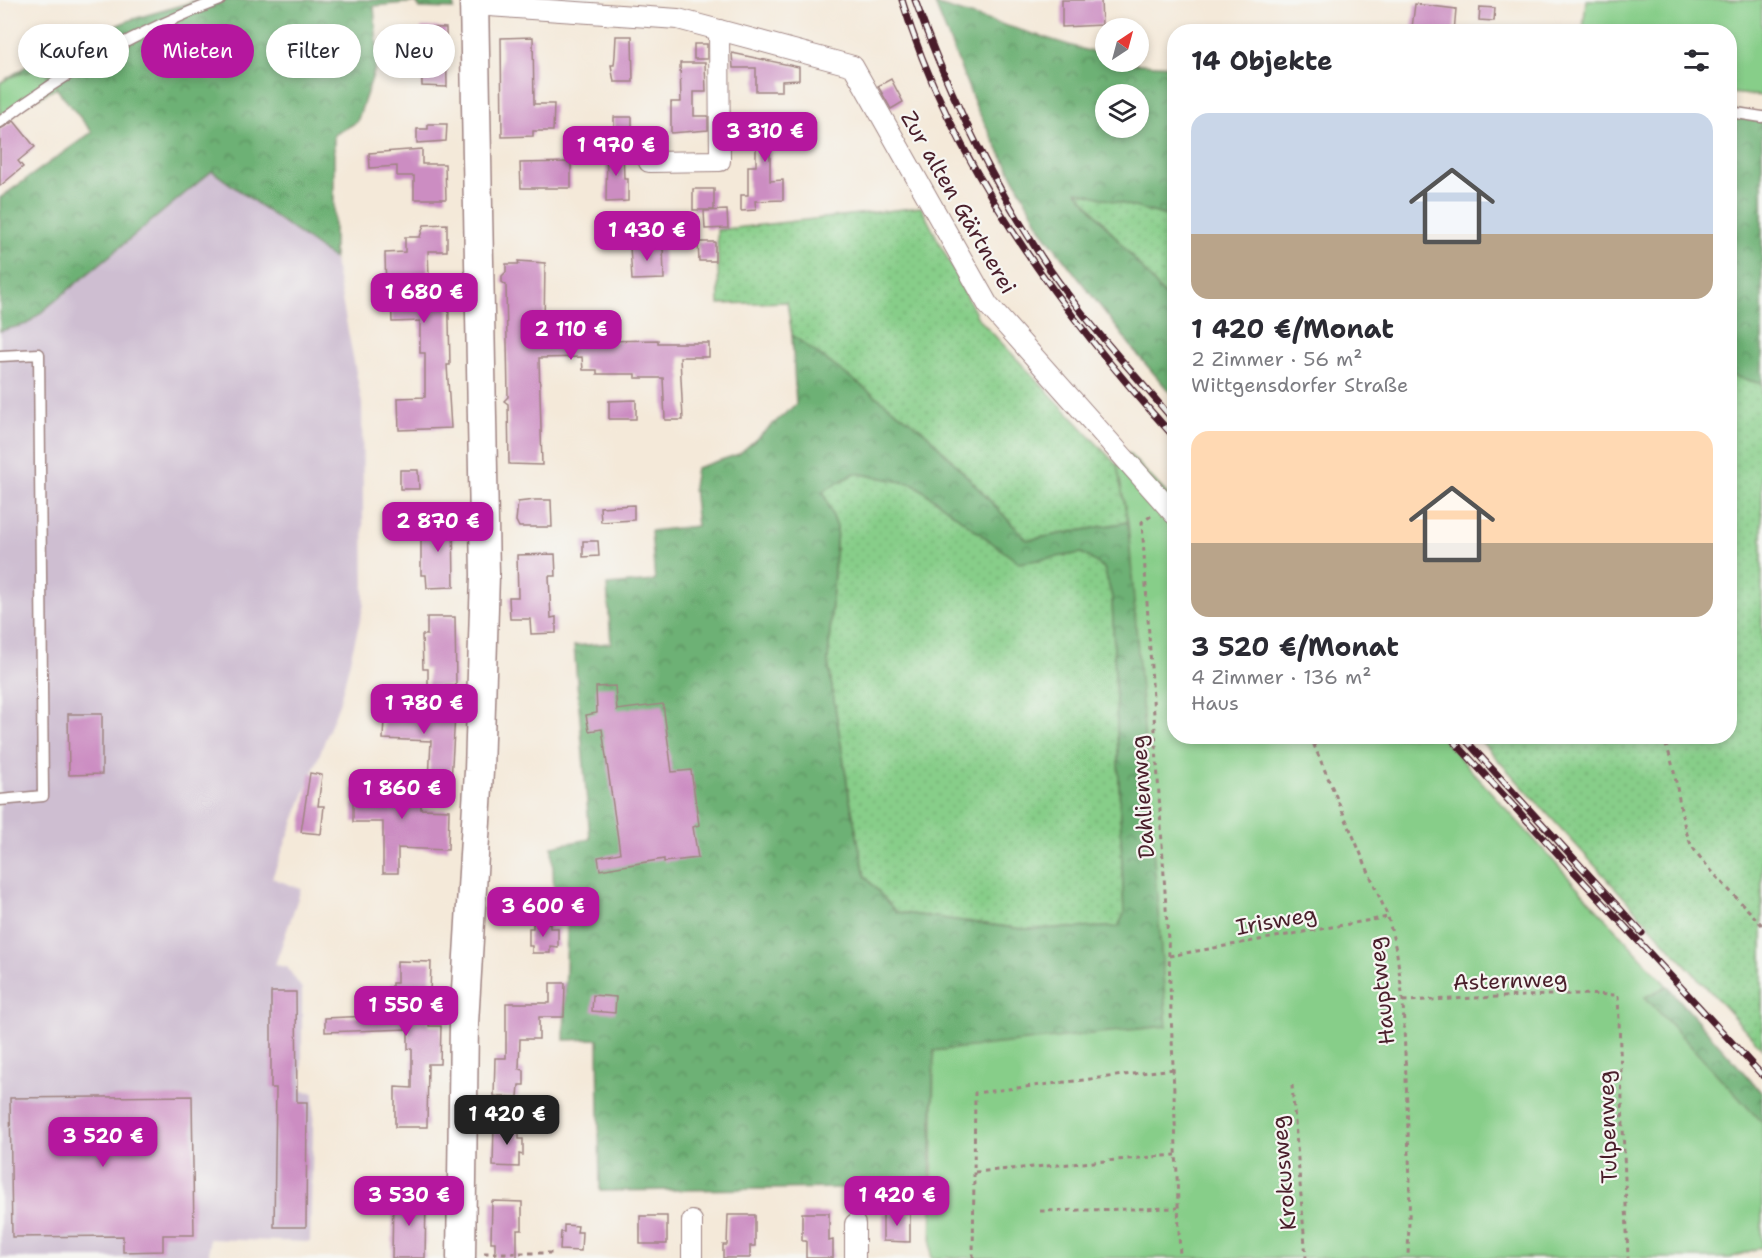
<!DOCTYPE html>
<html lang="de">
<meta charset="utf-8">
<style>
:root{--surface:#fff;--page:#f7f7f7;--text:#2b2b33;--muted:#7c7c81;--accent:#b5179e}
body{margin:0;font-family:"Shantell Sans",sans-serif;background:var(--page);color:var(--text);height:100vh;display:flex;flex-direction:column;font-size:22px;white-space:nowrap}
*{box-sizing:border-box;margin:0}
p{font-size:20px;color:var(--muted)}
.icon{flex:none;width:33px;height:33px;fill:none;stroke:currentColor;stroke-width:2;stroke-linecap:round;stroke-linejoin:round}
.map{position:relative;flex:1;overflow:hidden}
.drawer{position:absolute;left:1167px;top:24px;width:570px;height:720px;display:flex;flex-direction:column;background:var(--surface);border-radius:24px;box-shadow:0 3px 9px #0003}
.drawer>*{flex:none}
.guide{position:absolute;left:18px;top:24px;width:570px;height:54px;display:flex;gap:12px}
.needle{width:39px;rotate:36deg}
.fabs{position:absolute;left:1095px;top:18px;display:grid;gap:12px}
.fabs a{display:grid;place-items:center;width:54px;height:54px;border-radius:50%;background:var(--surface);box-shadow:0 3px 9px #0003;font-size:30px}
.price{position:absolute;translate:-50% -51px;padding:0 14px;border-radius:12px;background:var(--accent);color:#fff;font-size:20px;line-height:39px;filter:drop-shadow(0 2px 3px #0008)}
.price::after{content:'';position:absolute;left:50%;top:36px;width:18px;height:14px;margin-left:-9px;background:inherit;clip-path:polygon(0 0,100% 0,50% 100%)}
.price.current{background:#222;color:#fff}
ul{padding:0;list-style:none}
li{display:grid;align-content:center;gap:12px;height:318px;padding:0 24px}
li span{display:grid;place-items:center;height:186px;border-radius:18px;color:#555}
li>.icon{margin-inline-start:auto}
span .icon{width:108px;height:108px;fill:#fffc;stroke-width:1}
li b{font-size:26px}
h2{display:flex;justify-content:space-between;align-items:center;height:72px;padding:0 24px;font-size:26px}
.tag{padding:0 21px;border-radius:27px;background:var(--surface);box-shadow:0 3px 9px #0003;font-size:21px;line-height:54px}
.tag.current{background:var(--accent);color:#fff}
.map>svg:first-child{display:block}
.industrial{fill:#cebed1}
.grass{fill:url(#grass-dots);stroke:#68765a;stroke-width:1.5}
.forest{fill:url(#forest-crowns);stroke:#5c6850;stroke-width:1.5;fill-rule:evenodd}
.green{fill:#87ce89;stroke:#68765a;stroke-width:1.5}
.building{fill:#cc8dc2}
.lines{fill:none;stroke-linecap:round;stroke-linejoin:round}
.lane-casing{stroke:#9f8482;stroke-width:13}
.street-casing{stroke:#9f8482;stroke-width:22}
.secondary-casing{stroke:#9f8482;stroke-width:31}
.path{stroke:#9f8482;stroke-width:3;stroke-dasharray:4.5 4.5;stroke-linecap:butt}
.lane{stroke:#fff;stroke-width:10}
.street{stroke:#fff;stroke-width:20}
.secondary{stroke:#fff;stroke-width:28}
.rail-casing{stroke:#4a1f2b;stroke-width:7}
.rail{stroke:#f6f6f2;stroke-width:4.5;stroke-dasharray:14;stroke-linecap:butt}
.labels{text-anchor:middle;stroke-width:4.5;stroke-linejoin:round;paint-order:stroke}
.street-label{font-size:22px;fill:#4a1f2b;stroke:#f6f6f2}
</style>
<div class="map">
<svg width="1762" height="1258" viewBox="0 0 1762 1258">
<defs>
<pattern id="grass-dots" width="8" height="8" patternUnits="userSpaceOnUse" patternTransform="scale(1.5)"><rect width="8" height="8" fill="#87ce89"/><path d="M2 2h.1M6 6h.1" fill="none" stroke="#76b076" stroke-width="1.8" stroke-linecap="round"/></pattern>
<pattern id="forest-crowns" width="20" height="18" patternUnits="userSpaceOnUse" patternTransform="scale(1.5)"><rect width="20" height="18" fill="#6db175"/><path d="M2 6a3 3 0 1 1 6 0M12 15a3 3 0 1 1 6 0" fill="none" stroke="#5c8f60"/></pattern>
</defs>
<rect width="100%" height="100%" fill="#f6f6f2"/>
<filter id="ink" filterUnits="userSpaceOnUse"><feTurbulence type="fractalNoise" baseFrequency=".0167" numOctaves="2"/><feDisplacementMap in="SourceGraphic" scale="12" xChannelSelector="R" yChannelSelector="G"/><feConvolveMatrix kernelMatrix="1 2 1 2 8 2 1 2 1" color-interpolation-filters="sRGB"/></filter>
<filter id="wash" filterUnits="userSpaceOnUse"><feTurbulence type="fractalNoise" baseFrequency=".008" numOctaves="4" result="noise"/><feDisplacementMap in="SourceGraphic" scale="24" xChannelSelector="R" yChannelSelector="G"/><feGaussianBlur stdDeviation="1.35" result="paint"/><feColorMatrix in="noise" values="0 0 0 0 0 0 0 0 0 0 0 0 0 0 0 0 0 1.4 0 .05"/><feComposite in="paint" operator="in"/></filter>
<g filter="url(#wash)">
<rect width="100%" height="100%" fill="#f4e9d9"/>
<path class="industrial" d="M212,171l122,88 28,144 2,201 -24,97 -68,177 29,11 -26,76 12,2 15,22v102l12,1 -4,150 -101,-3v19h-209v-927l27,-7z"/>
<g class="grass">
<path d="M1076,190l98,28v89z"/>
<path d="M921,207l57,111 139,147 11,57 -101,18 -101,-107 -134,-98 -5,-33 -68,2 -2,-74z"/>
<path d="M1730,375l32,9v664l-285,-311 253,-1z"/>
<path d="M855,473l59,11 105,78 63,-9 22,15 8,29 12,317 -6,13 -95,2 -127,-17 -32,-36 -15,-81 -21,-133 9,-135 -14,-36z"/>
</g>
<g class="forest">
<path d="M199,0h255v9l-34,-1 -4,-6 -42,4 4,54 -21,62 -23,13v124l-122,-88 -185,153 -27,7v-133l92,-66 -36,-44 -56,29v-34l44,-28 86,-35z"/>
<path d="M935,4l170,52 1,6 68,4v152l-97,-27 97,116v90l-37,-43 -95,-123 -65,-122zM1138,94v34h-32v-34z"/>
<path d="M1730,109l32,7v268l-32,-9z"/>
<path d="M792,335l134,98 101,107 101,-18 39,504 -233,25 -4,136 -330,4 -2,-152 -34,1 4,-147 -14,1 -2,-48 38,-7 -16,-193 37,-3 -4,-58 48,-4 -4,-50 46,-5 -4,-39 3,-19 43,-14 57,-50zM855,473l59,11 105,79 63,-10 22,15 8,29 12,317 -6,13 -96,2 -126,-17 -31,-36 -16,-81 -21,-133 9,-135 -14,-36z"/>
<path d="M1667,986l95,107v30l-117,-126z"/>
</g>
<g class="green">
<path d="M1586,0h176v96l-32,-3v-61l-147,-1z"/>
<path d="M42,68l15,20 -57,29v-34l10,-6z"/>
<path d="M1128,453l46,48v235l267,1 226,249 -22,11 117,126v124l-32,11h-799l3,-207 233,-25 -39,-504 -11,-57z"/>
</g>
<g id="blocks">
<g class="building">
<path d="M1062,0h39l1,25 -40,2z"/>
<path d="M1415,4l41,5 -2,23 -42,-4z"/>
<path d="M1480,7l15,1 -1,13 -15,-1z"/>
<path d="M422,27l24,1 1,59 -25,-1 -1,-41 -6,-7z"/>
<path d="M616,36h16l1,46h-19l-3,-17h3l1,-10z"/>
<path d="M533,37l1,67h20l-1,27h-20v5l-31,1 -1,-99z"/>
<rect x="694" y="44" width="13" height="15"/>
<path d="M732,53l67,14v13l-17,1v10h-26v-23h-23z"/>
<path d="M680,63h25l1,29h-12v24h14v14l-37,3v-31h10z"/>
<path d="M891,79l12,23 -12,7 -13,-23z"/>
<path d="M756,116h24v11h12l1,14h-14v8h-9v32l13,-1v20l-28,1 1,9 -15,1v-16h7v-29h8z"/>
<rect x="614" y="117" width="18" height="25"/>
<path d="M14,121l21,26 -17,14 5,6 -23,19v-57z"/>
<path d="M428,124h19l-1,17 -29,2v-14h11z"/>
<path d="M607,148h16l1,31h4v22l-22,1z"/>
<path d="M422,149v15h23l1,35h-32v-23h-17v-10l-27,2 -1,-15z"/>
<path d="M571,162v26h-50l-1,-25z"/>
<rect x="693" y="189" width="21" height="21"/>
<path d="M727,210l1,18 -23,1 -1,-18z"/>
<path d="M447,224v27h-19l1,26h19l2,88h-3l4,63 -52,2 -1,-32 27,-1v-44h-5v-32l-28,1 -1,-29h-5l-1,-40 20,-1v-15h15l4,-12z"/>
<path d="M698,242h17v19h-16z"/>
<path d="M663,245l1,34 -32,1 -2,-34z"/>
<path d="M518,261l27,2 -1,64h3v15l111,-2v3h51v14h-29l3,63h-18l-2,-42h-28v-4h-38v-4h-14l-1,-13 -43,1 3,107 -33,-1 -1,-60 -4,-3 4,-4 -2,-112 -4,-3v-6l4,-4v-8h13z"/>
<path d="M636,400v19h-27v-18z"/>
<path d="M400,470h18l1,19h-19z"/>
<path d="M535,500h16l1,27h-33l-3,-6 2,-19z"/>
<path d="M634,505v15l-33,2 -1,-15z"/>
<path d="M453,519l1,68 -27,1 -1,-13h-5v-43h4v-12z"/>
<path d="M583,541h15l1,15 -16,1z"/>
<path d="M555,554l1,22h-7l2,42 5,-1v16l-25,1 -1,-15h-20l-1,-22h9l-1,-42z"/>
<path d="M427,617h28l1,69h-28v-17h-5l-1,-34h5z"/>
<path d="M615,686l2,24 46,-6 9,68 19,-2 8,55 -6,2 5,31 -34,4v-3l-64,11 -2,-13 22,-4 -18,-124 -13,2 -3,-16 11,-2 -1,-26z"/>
<path d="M385,698l14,1 -1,13 57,3 -4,66 -22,-1 2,-39 -48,-2z"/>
<path d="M68,714h34v60l-33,1z"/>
<path d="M310,773l12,2 -4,31h6l-3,28 -20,-2z"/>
<path d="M397,782h24v27l28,1 -1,40 -50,-2v25h-15v-51h-30v-34l44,-1z"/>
<path d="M533,923h17v5h8v19l-8,-1v7h-18v-7h-3v-18h4z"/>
<path d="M397,961l34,1 -2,64h12l-1,38h-12l-1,63h-32v-40l17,1v-40l-4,1v-20l-83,3v-14l67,-3v-32h5z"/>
<path d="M550,983h15l-1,34h-25v22h-19l-1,30 5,1v15h-5l-1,12 -24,-1 1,-38h11v-55h44z"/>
<path d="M271,992h25l1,110h10l-1,125h-32l2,-139h-5z"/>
<path d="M593,995l23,2 -1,16 -23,-2z"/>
<path d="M192,1096l2,139h-31v16l-40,1v-16l-111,1 -2,-139z"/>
<path d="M494,1125h25v14h4v16l-4,-1v13l-26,-1z"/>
<path d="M393,1196l33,1 -1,61h-33z"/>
<path d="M492,1201l30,1v28h-5v28h-22v-16h-4z"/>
<path d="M802,1213h27v28l4,-1v18h-27v-17h-4z"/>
<path d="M883,1213h27v29l-27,-1z"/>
<path d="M728,1215h27v31h-5v12h-27v-13h4z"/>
<rect x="640" y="1216" width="27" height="28"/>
<path d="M564,1225l14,1 -1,6h5l-1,19 -21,-1 1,-18h3z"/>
</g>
</g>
</g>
<g filter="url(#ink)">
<use href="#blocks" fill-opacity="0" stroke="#9f8482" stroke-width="1.5"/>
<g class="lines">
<g class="lane-casing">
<g id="lane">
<path d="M1730,112l32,5"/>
<path d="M0,122c67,-52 140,-92 220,-122"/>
<path d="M0,356l39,-2 4,442 -43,4"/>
</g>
</g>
<g class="street-casing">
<g id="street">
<path d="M474,5l204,14 175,47 135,239 186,209"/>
<path d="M649,162l71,-1 -1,-131"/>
<path d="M692,1221v37"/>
<path d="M855,1258v-34"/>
</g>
</g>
<g class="secondary-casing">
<path id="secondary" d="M461,1258l3,-235 15,-252 6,-196 -11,-575"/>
</g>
<g class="path">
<path d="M1151,516l-9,6 27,434 11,302"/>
<path d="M1310,736l78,181 9,37 6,47 7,181 -2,76"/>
<path d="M1661,736c18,30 15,72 29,106 6,16 57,66 72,83"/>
<path d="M1169,956l219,-39"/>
<path d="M1403,1001l170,-7 45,1 10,263"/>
<path d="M1292,1085l14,173"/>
<path d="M975,1172l201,-17"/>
<path d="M1040,1211l137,-3"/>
<path d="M484,1253h70"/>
<path d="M973,1258l2,-165 199,-24"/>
</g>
<use href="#lane" class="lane"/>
<use href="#street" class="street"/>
<use href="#secondary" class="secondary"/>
<g class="rail-casing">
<g id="rail">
<path d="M902,0c50,165 157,310 272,437"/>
<path d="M915,0c31,87 72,172 122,250 39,62 91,116 137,171"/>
<path d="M1449,736l313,339"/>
<path d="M1462,736l180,197"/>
</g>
</g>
<use href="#rail" class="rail"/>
</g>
</g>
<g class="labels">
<g class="street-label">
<text transform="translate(959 202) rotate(60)" y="8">Zur alten Gärtnerei</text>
<text transform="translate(1142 797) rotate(-94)" y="8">Dahlienweg</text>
<text transform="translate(1276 920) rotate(-10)" y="8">Irisweg</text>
<text transform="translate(1510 980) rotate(-2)" y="8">Asternweg</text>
<text transform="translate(1381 991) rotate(-96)" y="8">Hauptweg</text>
<text transform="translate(1607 1127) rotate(-92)" y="8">Tulpenweg</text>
<text transform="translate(1283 1173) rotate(-95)" y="8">Krokusweg</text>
</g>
</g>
</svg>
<div class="fabs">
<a><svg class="needle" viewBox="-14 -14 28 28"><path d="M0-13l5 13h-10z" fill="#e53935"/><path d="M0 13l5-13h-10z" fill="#7c7c81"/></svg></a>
<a><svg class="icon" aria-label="layers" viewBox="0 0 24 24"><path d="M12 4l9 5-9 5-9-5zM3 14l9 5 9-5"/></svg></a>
</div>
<b class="price" style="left:765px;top:163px">3 310 €</b>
<b class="price" style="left:616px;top:177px">1 970 €</b>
<b class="price" style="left:647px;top:262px">1 430 €</b>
<b class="price" style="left:424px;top:324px">1 680 €</b>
<b class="price" style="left:571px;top:361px">2 110 €</b>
<b class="price" style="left:438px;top:553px">2 870 €</b>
<b class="price" style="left:424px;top:735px">1 780 €</b>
<b class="price" style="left:402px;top:820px">1 860 €</b>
<b class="price" style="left:543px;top:938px">3 600 €</b>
<b class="price" style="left:406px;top:1037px">1 550 €</b>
<b class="price current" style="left:507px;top:1146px">1 420 €</b>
<b class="price" style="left:103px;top:1168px">3 520 €</b>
<b class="price" style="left:409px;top:1227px">3 530 €</b>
<b class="price" style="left:897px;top:1227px">1 420 €</b>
<div class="guide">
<a class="tag">Kaufen</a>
<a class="tag current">Mieten</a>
<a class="tag">Filter</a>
<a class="tag">Neu</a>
</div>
<section class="drawer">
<h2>14 Objekte<svg class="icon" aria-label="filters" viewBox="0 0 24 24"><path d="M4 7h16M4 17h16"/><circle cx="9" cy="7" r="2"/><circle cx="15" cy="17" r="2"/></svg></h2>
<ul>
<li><span style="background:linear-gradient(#c9d6e8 65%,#b9a48a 0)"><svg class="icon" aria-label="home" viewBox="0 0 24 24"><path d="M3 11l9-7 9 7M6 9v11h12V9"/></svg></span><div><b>1 420 €/Monat</b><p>2 Zimmer · 56 m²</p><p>Wittgensdorfer Straße</p></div></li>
<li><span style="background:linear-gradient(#ffd9b3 60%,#b9a48a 0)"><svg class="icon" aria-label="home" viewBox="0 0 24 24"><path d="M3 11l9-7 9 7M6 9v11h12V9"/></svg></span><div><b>3 520 €/Monat</b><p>4 Zimmer · 136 m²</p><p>Haus</p></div></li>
</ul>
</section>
</div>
